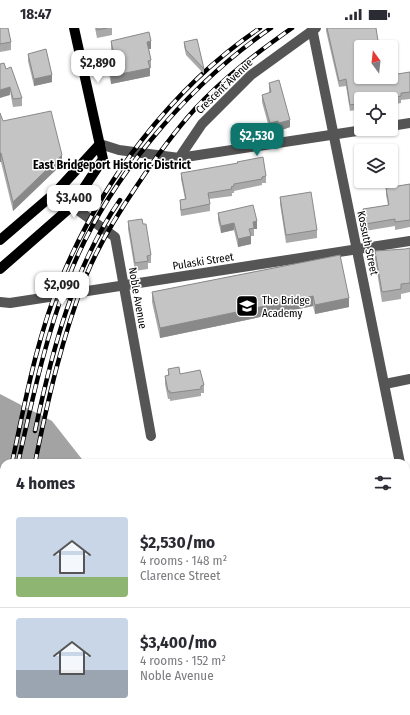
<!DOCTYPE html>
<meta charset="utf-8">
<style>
:root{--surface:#fff;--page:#f7f7f7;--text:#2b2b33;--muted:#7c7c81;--line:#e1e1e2;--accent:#0f766e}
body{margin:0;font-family:"Fira Sans Condensed",sans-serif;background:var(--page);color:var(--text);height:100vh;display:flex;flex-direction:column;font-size:15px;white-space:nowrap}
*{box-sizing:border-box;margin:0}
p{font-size:13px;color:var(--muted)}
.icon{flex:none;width:22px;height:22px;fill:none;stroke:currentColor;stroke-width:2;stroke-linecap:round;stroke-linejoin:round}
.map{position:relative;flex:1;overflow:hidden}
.details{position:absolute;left:0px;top:431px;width:410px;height:256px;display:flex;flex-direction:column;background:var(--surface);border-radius:12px 12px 0 0;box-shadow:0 1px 3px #0004}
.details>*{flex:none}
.needle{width:26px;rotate:345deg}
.buttons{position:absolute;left:354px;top:12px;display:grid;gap:8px}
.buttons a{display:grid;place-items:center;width:44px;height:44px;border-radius:4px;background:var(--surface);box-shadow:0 1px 3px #0004;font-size:20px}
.price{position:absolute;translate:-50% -34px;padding:0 9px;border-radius:8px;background:#fff;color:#222;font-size:13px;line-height:26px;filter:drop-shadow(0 1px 2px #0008)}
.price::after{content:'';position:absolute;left:50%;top:24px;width:12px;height:9px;margin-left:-6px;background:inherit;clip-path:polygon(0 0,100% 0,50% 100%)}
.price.current{background:var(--accent);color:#fff}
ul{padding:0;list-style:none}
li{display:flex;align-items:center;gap:12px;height:100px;padding:0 16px}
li+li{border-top:1px solid var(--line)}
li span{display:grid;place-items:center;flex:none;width:112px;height:80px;border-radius:4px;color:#555}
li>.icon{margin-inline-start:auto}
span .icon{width:48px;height:48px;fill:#fffc;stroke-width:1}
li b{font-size:17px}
h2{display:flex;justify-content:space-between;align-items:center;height:48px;padding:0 16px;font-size:17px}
.status{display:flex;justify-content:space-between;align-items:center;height:28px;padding:0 20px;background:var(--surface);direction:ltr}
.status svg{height:11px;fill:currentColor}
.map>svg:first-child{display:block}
.water{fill:#a3a3a3}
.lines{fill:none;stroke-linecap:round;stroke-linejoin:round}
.minor{stroke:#555;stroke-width:10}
.major{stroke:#000;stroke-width:10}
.rail-casing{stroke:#000;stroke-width:4.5}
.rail{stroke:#fff;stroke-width:3;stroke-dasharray:9;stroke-linecap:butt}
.wall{fill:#a9a9a9}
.shaded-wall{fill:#898989}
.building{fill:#c4c4c4;stroke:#898989}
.labels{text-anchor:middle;stroke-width:3;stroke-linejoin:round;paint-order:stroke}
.street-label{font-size:11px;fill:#000;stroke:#fff}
.poi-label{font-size:11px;fill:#000;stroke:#fff;text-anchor:start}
.neighbourhood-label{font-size:12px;font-weight:bold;fill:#000;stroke:#fff}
</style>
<div class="status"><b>18:47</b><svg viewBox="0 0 49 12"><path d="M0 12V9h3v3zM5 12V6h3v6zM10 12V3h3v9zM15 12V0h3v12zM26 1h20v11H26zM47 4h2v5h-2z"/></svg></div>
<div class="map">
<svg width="410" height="687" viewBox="0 0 410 687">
<rect width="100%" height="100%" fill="#fff"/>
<g class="water">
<path d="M0,366l52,27 33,42h-81v122l-4,-2z"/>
<path d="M71,683h147l1,4h-146z"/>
</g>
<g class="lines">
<g class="minor">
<path d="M312,0l88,435"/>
<path d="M391,98l19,-3"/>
<path d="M100,116l19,6 60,8 191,-29"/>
<path d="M179,130l23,-34 49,-49 65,-47"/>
<path d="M56,164l16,14 43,31 36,199"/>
<path d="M0,274l10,1 400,-62"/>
<path d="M385,356l25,-5"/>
<path d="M406,464l4,20"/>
</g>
<g class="major">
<path d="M0,212l56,-48 44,-48"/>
<path d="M0,241l72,-63 31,-47 -29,-131"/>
</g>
<g class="rail-casing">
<g id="rail">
<path d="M35,403c17,-80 38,-163 85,-231"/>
<path d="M12,435c13,-61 25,-126 49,-184 41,-98 110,-191 199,-251"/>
<path d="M18,435c14,-62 27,-124 50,-184 36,-96 119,-193 203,-251"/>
<path d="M35,435c13,-64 27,-126 51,-187 13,-32 31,-61 50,-89 18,-27 37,-54 59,-78 28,-31 63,-57 97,-81"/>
<path d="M0,487l4,-18"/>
<path d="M0,518l4,-18"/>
<path d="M0,575l4,-18"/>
<path d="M0,605l4,-21"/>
</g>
</g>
<use href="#rail" class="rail"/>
</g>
<g class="wall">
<path d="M0,0l11,14v8l-11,2z"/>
<path d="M95,0h17v7l-15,3z"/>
<path d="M326,0h50l-15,49h30l19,-5v27l-9,1v3l-10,2v-6h-30v10l-11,2 -4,-25 -7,1 -13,-56z"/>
<path d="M111,13l40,8h-2l2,11v8h-1v8l-39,8 -3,-15v-8l5,-1 -2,-12z"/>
<path d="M184,14l20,27v5l-18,-19 -2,-9z"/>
<path d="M28,26l24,28 -18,4 -6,-25z"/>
<path d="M6,41l16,29v8l-9,1z"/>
<path d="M269,55l21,44 -11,4 -1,-2 -8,2 -8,-29v-7l7,-2z"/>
<path d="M3,93l59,43 -49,47 -12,-49h-1z"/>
<path d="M181,145l85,3v7h-4v2l-28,6v2h-2v3l-23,3 1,5v7l-29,5 -1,-9v-7l5,-1 -4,-20z"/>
<path d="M410,156v43l-15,3v-4l-30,5 -2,-15v-7l25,-4 -2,-10v-7z"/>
<path d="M280,169l37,33v8l-31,5 -6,-39z"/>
<path d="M218,185l39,16h-3v7h-3v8l-13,3 -4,-17 -13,3 -3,-13z"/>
<path d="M128,193l15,3 8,31v8h-3v6l-13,2 -7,-42z"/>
<path d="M410,220v44l-9,2v5l-19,3 -7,-42v-9l30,-2z"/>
<path d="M340,227l9,52 -34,7 -2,-8 -153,32 -8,-36v-10z"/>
<path d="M168,341l12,5 24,11v8h-3v3l-31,5v-2h-2l-3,-15v-8h3z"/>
<path d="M285,683h24l1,4h-25z"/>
</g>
<g class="shaded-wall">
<path d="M151,13v8h-4v-7z"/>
<path d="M150,40v8l-39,8v-8z"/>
<path d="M52,47v7l-18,4v-7z"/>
<path d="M10,59v8l-10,3v-8z"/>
<path d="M290,92v7l-11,4v-8z"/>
<path d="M278,93v8l-8,2v-8z"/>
<rect x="0" y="125" width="1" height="9"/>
<path d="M62,127v9l-49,47v-9z"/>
<path d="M257,193v8h-3l-1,-7z"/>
<path d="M234,195v7l-13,3v-7z"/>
<path d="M251,208v8l-13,3v-8z"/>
<path d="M313,268v10l-153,32v-10z"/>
<path d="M349,270v9l-34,7v-9z"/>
</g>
<g class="building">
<path d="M0,0h8l3,14 -11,2z"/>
<path d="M97,0h10l-10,2z"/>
<path d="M327,0h49l3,19h-18v30h30v-2l19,-3v20l-9,1v3l-17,3h-23v4l-11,2 -4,-26 -7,2z"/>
<path d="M149,4l2,9 -4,1 4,18 -3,1 2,7 -39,8 -3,-15 7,-1 -4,-19z"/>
<path d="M197,11l7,30 -18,-19 -2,-8z"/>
<path d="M46,21l6,26 -18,4 -6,-25z"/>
<path d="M4,35l2,6 5,-2 11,31 -9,1 -3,-12 -10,3v-26z"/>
<path d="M279,52l11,40 -11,3 -1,-2 -8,2 -8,-28 9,-3 -2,-9z"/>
<path d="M51,83l11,44 -49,47 -12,-49h-1v-40l3,8z"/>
<path d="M263,129l3,19 -4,1v2l-28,5v2l-3,1 1,2 -24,4 2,11 -29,6 -1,-10 6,-1 -5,-26 57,-10 -1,-1z"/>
<path d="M410,156v36l-15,2v-3l-30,5 -2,-15 26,-4 -3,-17z"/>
<path d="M311,164l6,38 -31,5 -6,-38z"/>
<path d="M253,177l4,16 -4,1 1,6 -5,1 2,7 -13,3 -4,-16 -13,3 -3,-13z"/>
<path d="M142,191l1,5h3l5,31 -4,1 1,5 -13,2 -7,-42z"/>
<path d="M410,220v35l-9,1v5l-19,3 -7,-41 30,-2z"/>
<path d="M340,227l9,43 -34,7 -2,-9 -153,32 -8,-36z"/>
<path d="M179,339l1,7 20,-4 4,15 -3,1v3l-31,4v-2h-2l-3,-15 4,-1 -1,-6z"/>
<path d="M286,683h23l1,4h-23z"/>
</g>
<defs>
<g id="school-square" transform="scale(1.15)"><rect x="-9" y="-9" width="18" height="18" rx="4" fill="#000" stroke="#fff"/><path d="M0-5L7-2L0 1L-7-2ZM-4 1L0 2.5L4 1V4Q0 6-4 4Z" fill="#fff"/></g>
</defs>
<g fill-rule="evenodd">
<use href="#school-square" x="247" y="278"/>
</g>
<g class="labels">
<g class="street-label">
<text transform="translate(224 58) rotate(-44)" y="4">Crescent Avenue</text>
<text transform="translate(368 215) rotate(78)" y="4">Kossuth Street</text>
<text transform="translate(203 233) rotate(-9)" y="4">Pulaski Street</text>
<text transform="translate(138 270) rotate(80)" y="4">Noble Avenue</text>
</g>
<g class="poi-label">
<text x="262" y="276">The Bridge<tspan x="262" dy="13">Academy</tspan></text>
</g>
<g class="neighbourhood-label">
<text x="112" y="141">East Bridgeport Historic District</text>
</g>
</g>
</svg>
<div class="buttons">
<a><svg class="needle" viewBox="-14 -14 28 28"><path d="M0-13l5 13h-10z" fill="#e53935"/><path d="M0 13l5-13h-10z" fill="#7c7c81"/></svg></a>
<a><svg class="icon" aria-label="locate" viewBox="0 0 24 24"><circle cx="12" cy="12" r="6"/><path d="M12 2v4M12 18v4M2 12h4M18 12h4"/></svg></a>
<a><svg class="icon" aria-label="layers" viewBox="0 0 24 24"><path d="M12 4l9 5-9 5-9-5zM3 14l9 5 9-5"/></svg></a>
</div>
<b class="price" style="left:98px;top:56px">$2,890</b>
<b class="price current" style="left:257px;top:129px">$2,530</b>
<b class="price" style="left:74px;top:191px">$3,400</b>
<b class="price" style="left:62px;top:278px">$2,090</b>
<section class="details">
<h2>4 homes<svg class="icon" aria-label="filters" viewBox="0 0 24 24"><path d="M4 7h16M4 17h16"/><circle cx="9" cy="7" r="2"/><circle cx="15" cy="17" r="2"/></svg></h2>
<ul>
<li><span style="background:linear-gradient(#c9d6e8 75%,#8fb573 0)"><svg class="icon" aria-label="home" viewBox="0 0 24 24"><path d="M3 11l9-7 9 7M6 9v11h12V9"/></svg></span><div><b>$2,530/mo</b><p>4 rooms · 148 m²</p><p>Clarence Street</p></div></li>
<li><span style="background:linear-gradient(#c9d6e8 65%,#9aa5b1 0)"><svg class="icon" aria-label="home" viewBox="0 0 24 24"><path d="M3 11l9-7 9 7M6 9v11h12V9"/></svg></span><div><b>$3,400/mo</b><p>4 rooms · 152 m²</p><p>Noble Avenue</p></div></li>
</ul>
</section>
</div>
